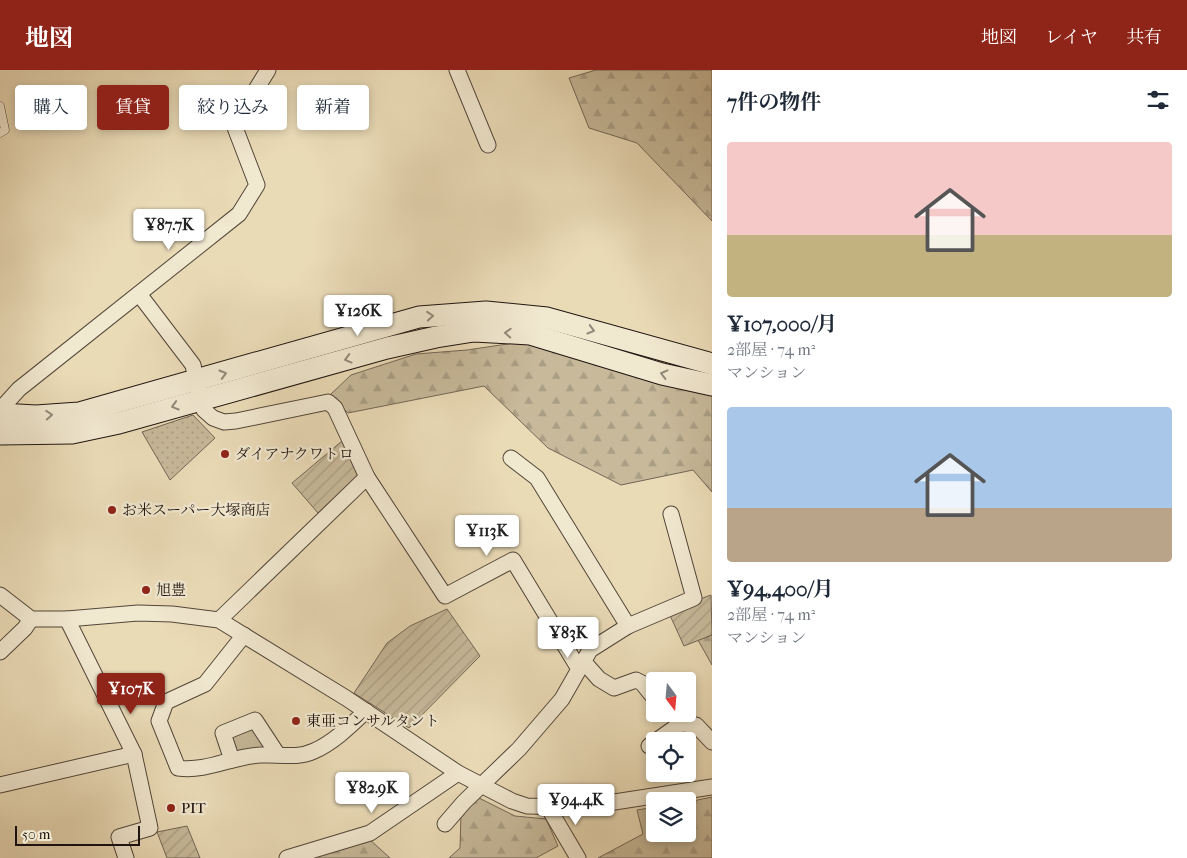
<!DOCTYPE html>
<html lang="ja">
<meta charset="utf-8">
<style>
:root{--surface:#fff;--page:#f2f2f3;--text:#1f2937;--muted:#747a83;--accent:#8f2418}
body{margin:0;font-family:"IM FELL French Canon","Noto Serif JP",serif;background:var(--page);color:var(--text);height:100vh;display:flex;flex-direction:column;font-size:19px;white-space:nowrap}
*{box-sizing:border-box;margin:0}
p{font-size:16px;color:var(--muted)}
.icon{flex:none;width:28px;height:28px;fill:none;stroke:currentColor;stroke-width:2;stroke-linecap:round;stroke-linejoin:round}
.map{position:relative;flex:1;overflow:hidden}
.side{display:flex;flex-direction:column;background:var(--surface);width:475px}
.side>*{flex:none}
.banner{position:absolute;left:15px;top:15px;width:475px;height:45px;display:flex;gap:10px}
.needle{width:32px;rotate:164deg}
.tools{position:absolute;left:646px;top:602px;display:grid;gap:10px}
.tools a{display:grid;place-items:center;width:50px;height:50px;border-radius:5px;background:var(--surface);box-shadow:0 2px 8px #0003;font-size:25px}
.scale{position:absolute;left:15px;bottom:12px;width:125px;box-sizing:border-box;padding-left:5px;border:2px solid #1f140f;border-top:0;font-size:14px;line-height:18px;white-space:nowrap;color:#1f140f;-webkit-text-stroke:4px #f1e8d0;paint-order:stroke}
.price{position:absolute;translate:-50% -42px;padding:0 11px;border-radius:5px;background:#fff;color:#222;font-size:16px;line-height:32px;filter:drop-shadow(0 1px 2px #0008)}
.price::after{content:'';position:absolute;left:50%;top:30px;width:15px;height:11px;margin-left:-8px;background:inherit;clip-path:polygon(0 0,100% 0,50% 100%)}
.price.active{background:var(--accent);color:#fff}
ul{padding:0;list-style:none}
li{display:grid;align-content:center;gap:10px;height:265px;padding:0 15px}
li span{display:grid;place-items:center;height:155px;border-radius:5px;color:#555}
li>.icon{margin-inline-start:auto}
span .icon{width:90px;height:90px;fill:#fffc;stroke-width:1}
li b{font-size:21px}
h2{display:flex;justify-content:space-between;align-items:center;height:60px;padding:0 15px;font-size:21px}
.tag{padding:0 18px;border-radius:5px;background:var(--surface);box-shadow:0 2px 8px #0003;font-size:18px;line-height:45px}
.tag.active{background:var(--accent);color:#fff}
header{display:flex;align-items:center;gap:30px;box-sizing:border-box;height:70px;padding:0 25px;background:var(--accent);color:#fff}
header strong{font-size:24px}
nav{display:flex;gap:28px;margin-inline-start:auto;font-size:18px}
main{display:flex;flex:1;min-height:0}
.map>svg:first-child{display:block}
.grass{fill:url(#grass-dots);stroke:#736654}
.forest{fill:url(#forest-firs);stroke:#736654}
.park{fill:#c7b99a;stroke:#736654}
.garden{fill:url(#garden-furrows);stroke:#736654}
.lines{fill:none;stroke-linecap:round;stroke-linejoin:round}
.lane-casing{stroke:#524639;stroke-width:9}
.street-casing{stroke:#524639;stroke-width:17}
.secondary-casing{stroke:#1f140f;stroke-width:23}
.lane{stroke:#f1e8d0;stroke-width:8}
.street{stroke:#f1e8d0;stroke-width:15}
.secondary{stroke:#f1e8d0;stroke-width:21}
.oneway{stroke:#928979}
.poi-dot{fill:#8f2418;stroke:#f1e8d0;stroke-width:2}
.labels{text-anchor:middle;stroke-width:4.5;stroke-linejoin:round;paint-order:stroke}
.poi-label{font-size:15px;fill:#1f140f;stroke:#f1e8d0;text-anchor:start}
</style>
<header>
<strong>地図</strong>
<nav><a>地図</a><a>レイヤ</a><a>共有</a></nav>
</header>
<main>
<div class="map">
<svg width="712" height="788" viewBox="0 0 712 788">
<defs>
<pattern id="grass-dots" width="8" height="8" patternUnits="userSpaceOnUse" patternTransform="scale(1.25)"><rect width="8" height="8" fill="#c7b99a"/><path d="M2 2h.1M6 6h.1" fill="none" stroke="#aa9e84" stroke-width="1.8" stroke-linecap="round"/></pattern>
<pattern id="forest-firs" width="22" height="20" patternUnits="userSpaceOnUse" patternTransform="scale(1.25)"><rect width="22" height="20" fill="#c7b99a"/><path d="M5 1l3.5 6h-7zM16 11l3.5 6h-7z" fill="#aa9e84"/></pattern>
<pattern id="garden-furrows" width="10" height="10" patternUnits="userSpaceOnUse" patternTransform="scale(1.25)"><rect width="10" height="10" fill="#c7b99a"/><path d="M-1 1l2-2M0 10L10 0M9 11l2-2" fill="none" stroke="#aa9e84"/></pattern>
</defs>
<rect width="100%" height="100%" fill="#eadbb7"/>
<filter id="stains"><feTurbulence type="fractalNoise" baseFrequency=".004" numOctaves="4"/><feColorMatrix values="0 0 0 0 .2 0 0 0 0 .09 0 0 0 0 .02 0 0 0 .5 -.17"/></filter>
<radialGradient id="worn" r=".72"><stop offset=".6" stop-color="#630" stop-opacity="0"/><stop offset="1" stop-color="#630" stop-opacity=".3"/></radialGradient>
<path class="grass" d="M193,345l22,23 -45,42 -28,-48z"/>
<g class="forest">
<path d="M596,0h116v151l-75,-78 -48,-15 -20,-50z"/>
<path d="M541,269l171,42v111l-19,-22 -72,15 -73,-37 -64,-62 -136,27 -18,-18 21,-20 65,-21 51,-4z"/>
<path d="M712,565v30l-14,-25z"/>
<path d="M477,727l38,19 31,3 12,27 -22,12h-87l11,-10 1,-34z"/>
<path d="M712,727v61h-114l45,-24 -6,-24 18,-3v27h33v-32z"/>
<path d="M369,769l21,19h-81z"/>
</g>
<path class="park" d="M255,652l17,28 -40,6 -7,-23z"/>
<g class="garden">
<path d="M342,371l16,35 -40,37 -26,-30z"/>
<path d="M711,525l1,40 -28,11 -16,-35z"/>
<path d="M447,539l33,47 -71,72 -55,-35 33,-50 23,-17z"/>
<path d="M187,756l13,32h-33l-10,-26z"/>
</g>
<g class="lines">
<g class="lane-casing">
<path id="lane" d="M0,36l5,24 -5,3"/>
</g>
<g class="street-casing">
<g id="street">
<path d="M457,0l31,75"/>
<path d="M139,224l54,71 7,34 4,11 9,8 11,4 12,-1 92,-19 7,6 32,69 -148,143"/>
<path d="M0,340l19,-21 220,-175 18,-29 -23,-60 34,-55"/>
<path d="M511,388l26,20 91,148"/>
<path d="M367,407l78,119 68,-36 66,109"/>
<path d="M0,525l31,24h36l71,-6 34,1 47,6 127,78 112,75 54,28 15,5 46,1 35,-4 104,-16"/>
<path d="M67,549l67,135 16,74 -31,9 7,21"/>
<path d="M244,565l-39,49 -39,18 -7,19 19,47c30,4 54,-12 83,-13 18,-1 36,4 53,-4 20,-9 36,-25 52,-40"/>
<path d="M0,582l25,-24 6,-9"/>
<path d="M583,591l16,18 15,9 22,-8 6,3 13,16"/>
<path d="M649,676l31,-22 16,1 16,17"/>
<path d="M232,690l-9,-27 32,-13 23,35"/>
<path d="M0,715l134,-31"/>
<path d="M548,737l30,51"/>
<path d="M445,754l19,-22 55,-53 43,-50 28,-49 38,-24 66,-28 -23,-84"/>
<path d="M287,788l83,-25 88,-60"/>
</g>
</g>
<g class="secondary-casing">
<g id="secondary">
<path d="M0,344l36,2 43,-3 340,-96 67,-5 61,6 165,46"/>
<path d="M0,364l72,-1 47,-10 268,-75 49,-11 38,-6 56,3 132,40 50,11"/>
</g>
</g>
<use href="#lane" class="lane"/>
<use href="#street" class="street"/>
<use href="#secondary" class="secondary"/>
</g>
<defs><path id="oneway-chevron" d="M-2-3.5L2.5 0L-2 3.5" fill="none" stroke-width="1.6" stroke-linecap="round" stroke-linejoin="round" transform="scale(1.25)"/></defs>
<g class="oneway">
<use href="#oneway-chevron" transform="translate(430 246) rotate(-5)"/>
<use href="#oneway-chevron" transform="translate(591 260) rotate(16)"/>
<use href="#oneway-chevron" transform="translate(508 263) rotate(-177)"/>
<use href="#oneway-chevron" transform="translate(348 289) rotate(165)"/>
<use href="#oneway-chevron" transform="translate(223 304) rotate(-16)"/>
<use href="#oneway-chevron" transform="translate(664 304) rotate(-166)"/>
<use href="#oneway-chevron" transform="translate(175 336) rotate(163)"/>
<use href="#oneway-chevron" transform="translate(49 345) rotate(-4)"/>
</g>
<g class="poi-dot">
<circle cx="225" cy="384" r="5"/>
<circle cx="112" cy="440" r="5"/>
<circle cx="146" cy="520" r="5"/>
<circle cx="296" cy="651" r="5"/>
<circle cx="171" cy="738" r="5"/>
</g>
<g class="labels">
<g class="poi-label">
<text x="235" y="389">ダイアナクワトロ</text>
<text x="122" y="445">お米スーパー大塚商店</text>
<text x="156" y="525">旭豊</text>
<text x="306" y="656">東亜コンサルタント</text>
<text x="181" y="743">PIT</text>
</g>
</g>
<rect width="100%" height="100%" filter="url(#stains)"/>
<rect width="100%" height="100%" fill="url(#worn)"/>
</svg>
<div class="tools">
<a><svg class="needle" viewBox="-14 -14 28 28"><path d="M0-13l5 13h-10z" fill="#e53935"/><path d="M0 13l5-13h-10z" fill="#747a83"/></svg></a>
<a><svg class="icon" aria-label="locate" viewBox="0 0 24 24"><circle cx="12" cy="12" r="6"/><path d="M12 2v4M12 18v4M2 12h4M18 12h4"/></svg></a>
<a><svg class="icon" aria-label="layers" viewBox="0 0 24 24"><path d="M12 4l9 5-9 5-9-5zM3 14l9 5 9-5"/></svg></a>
</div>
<div class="scale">50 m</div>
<b class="price" style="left:169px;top:181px">¥87.7K</b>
<b class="price" style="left:358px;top:267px">¥126K</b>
<b class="price" style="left:487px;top:487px">¥113K</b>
<b class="price" style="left:568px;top:589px">¥83K</b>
<b class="price active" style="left:131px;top:645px">¥107K</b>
<b class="price" style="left:372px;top:744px">¥82.9K</b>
<b class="price" style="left:576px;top:756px">¥94.4K</b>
<div class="banner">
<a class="tag">購入</a>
<a class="tag active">賃貸</a>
<a class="tag">絞り込み</a>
<a class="tag">新着</a>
</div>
</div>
<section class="side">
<h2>7件の物件<svg class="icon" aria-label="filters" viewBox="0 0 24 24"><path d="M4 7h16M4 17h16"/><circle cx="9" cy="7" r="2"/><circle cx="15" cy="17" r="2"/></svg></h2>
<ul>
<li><span style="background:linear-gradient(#f6c9c9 60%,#c2b280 0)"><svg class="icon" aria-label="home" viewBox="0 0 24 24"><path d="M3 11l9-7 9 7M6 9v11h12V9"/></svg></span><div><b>¥107,000/月</b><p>2部屋 · 74 m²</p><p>マンション</p></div></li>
<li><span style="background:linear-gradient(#a9c7e8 65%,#b9a48a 0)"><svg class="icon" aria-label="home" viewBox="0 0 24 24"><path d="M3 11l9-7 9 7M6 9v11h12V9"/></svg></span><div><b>¥94,400/月</b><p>2部屋 · 74 m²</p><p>マンション</p></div></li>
</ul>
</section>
</main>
